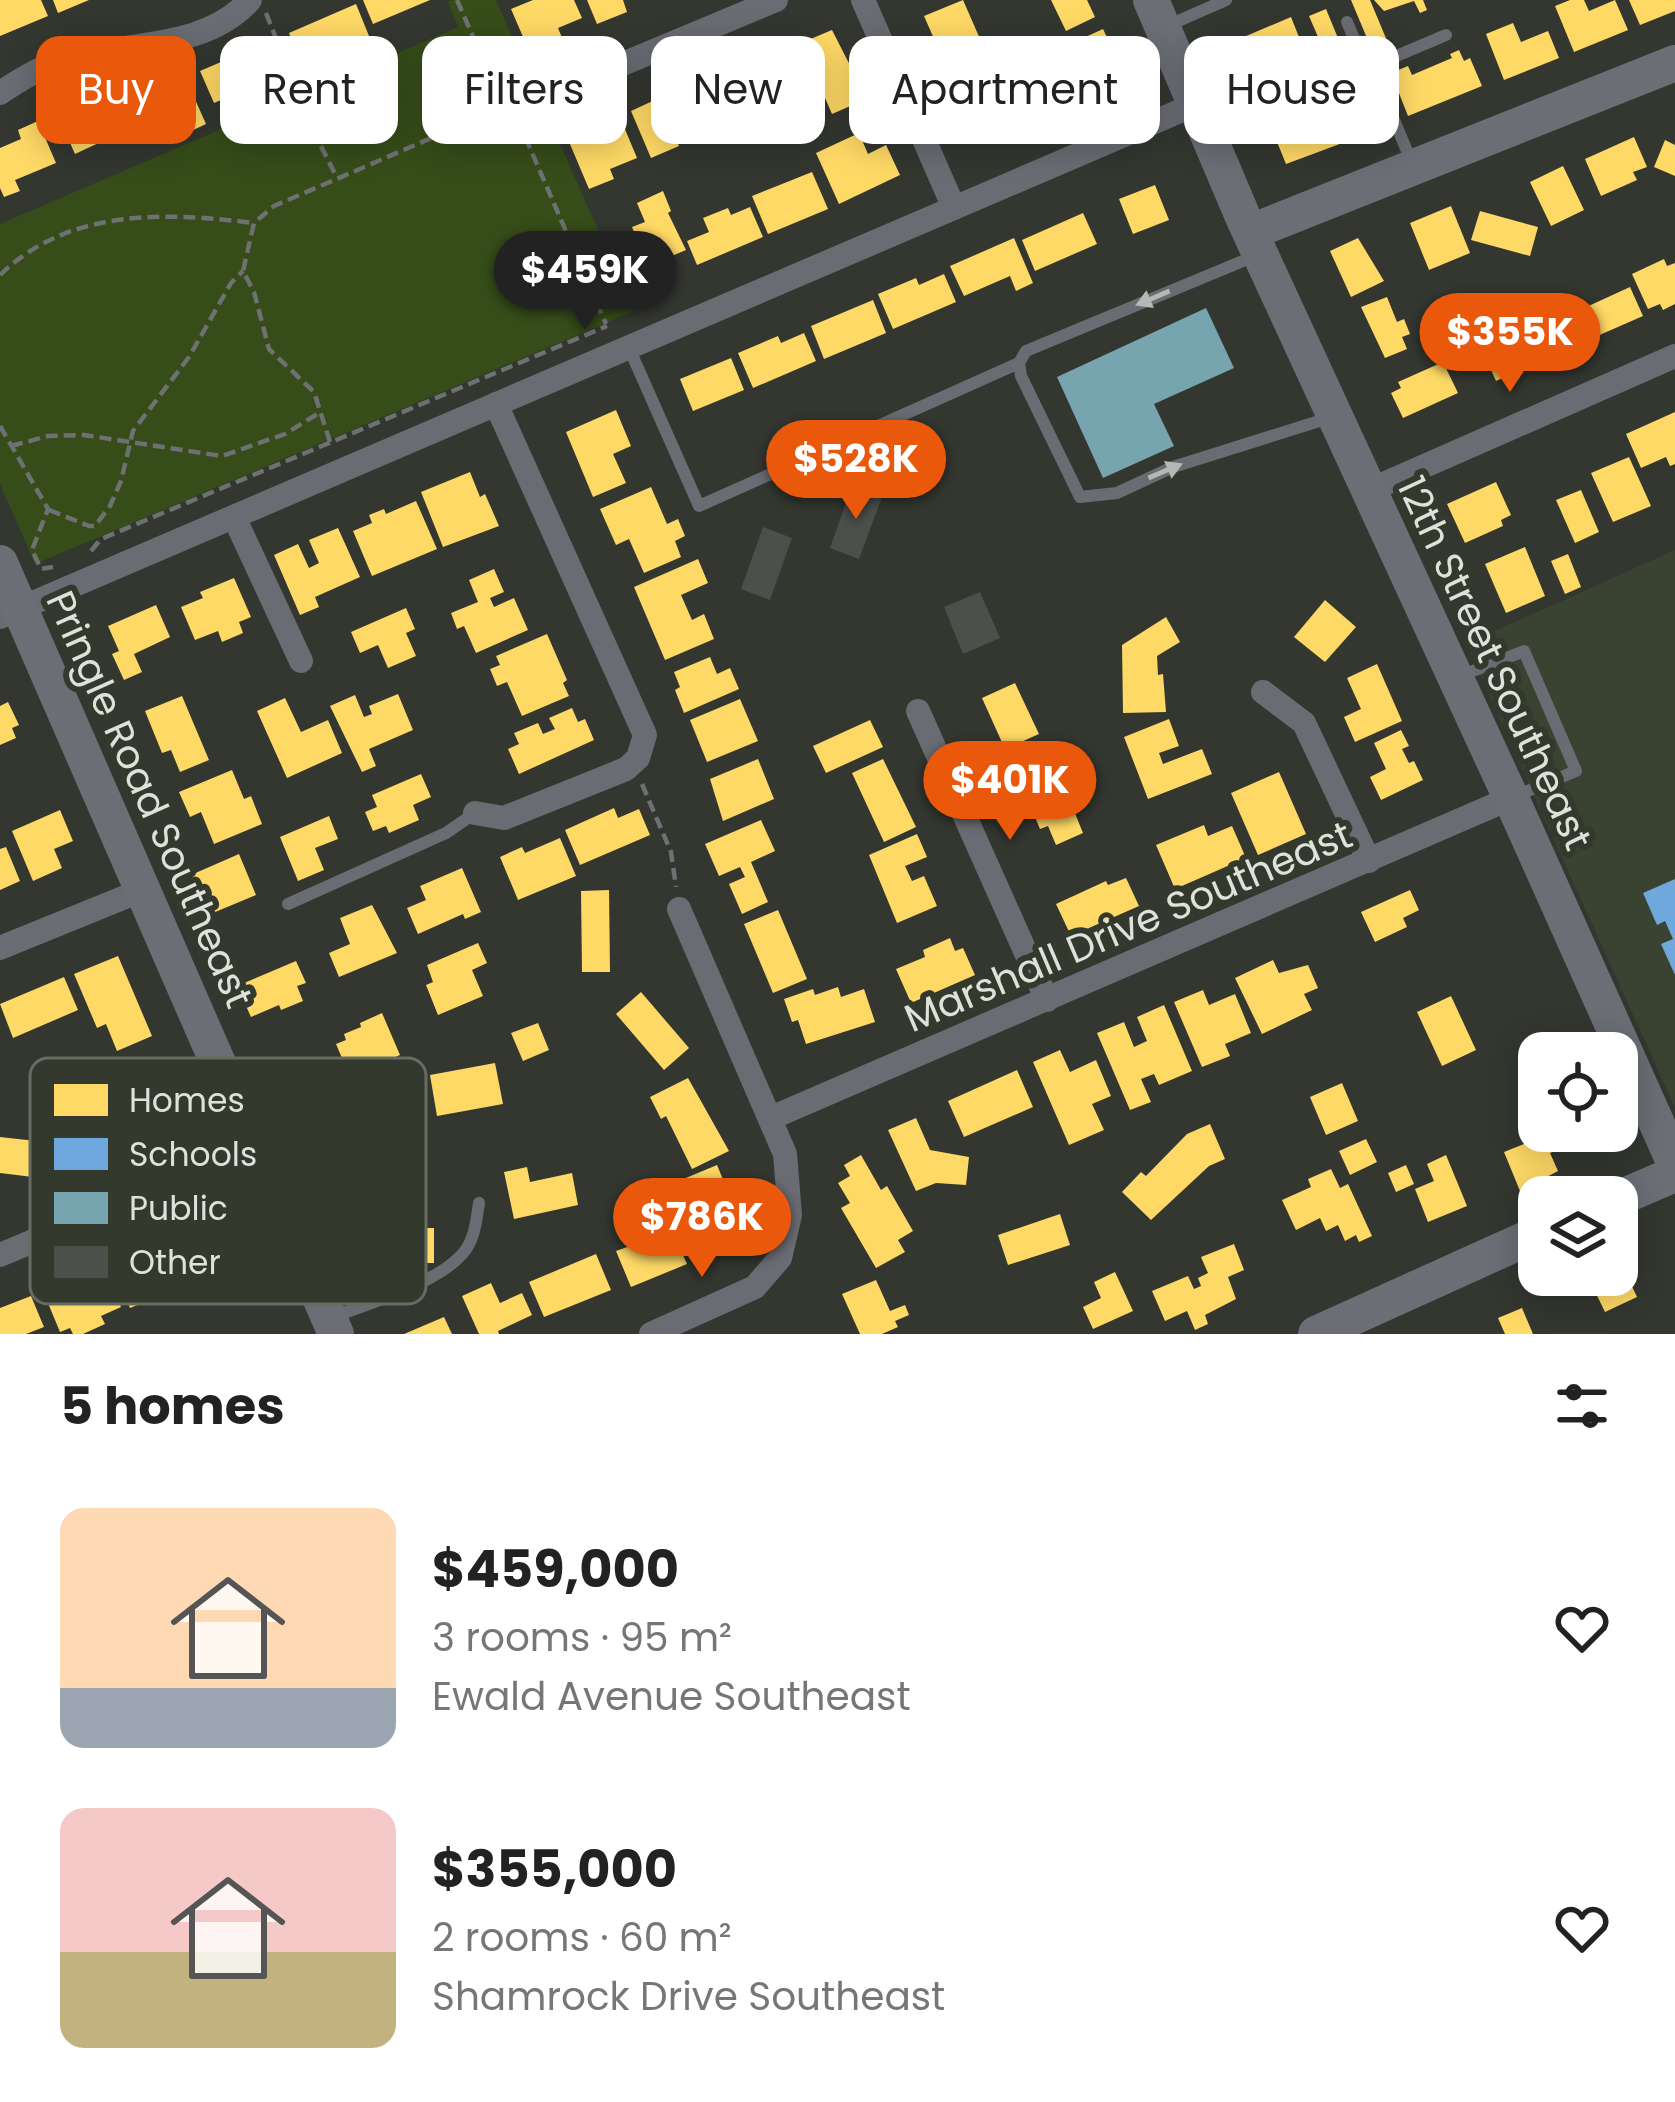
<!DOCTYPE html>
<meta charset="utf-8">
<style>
:root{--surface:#fff;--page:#f6f6f6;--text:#222;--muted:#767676;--accent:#ea580c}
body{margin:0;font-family:Poppins,sans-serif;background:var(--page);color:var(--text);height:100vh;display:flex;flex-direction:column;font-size:45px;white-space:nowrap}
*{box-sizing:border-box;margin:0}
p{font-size:39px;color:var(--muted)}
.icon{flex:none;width:66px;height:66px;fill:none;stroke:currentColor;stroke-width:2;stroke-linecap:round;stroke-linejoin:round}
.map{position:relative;height:1334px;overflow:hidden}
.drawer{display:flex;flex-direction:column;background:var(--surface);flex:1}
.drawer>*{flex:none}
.guide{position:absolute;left:36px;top:36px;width:1605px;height:108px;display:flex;gap:24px}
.buttons{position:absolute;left:1518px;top:1032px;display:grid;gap:24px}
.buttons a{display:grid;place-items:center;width:120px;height:120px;border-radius:24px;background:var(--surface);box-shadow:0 6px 30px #0003;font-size:60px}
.price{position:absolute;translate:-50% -102px;padding:0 27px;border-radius:42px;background:var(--accent);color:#fff;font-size:39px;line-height:78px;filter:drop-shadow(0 3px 6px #0008)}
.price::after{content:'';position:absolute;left:50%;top:72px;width:36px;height:27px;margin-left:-18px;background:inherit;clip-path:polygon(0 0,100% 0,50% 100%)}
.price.active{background:#222;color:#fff}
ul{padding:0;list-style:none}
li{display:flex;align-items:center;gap:36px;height:300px;padding:0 60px}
li span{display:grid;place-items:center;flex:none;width:336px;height:240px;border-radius:24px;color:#555}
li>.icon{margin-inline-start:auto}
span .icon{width:144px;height:144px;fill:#fffc;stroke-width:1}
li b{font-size:51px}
h2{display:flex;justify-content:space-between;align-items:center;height:144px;padding:0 60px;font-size:51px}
.pill{padding:0 42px;border-radius:24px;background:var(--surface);box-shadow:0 6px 30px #0003;font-size:42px;line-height:108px}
.pill.active{background:var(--accent);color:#fff}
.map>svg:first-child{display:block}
.built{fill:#3a4332}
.green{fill:#364c19}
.homes{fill:#ffd966}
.schools{fill:#6fa8dc}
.public{fill:#76a5af}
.building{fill:#4d504a}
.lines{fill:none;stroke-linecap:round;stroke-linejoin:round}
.path{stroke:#6e7072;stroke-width:4.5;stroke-dasharray:12 6;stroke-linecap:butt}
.lane{stroke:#6a6c73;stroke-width:12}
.street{stroke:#6a6c73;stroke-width:24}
.secondary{stroke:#6b6e75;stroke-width:36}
.oneway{fill:#b5b9b6}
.labels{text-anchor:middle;stroke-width:12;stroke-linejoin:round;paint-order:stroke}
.street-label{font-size:39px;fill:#dee2da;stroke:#333a2d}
.key{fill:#333a2d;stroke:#666c61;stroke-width:3}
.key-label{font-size:33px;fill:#dee2da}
</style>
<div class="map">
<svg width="1675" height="1334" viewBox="0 0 1675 1334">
<rect width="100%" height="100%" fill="#333730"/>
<path class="built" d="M1675,550v558l-209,-464z"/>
<path class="green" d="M452,0h44l138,311 -599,253 -35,-80v-260l458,-197 -10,-25z"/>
<g class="homes">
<path d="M0,0h41l7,16 -48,20z"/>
<path d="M53,0h36l-31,13z"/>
<path d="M363,0h67l-57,24z"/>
<path d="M533,0h41l8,18 -24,10 5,12 -33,13 -19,-44z"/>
<path d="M587,0h36l4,12 -30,12z"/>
<path d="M963,0l28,64 -30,13 -18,-40 -8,4 -11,-25z"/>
<path d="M1051,0h36l8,17 -29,14z"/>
<path d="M1351,0h19l18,43 -16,7z"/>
<path d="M1374,0h49l4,10 -7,3 -6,-12 -30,10z"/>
<path d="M1570,0h14l5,11 26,-11 13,30 -54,22 -19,-46z"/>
<path d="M1629,0h46v11l-35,14z"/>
<path d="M356,4l13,32 -67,29 -13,-32z"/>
<path d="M1326,9l21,51 -16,7 -22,-51z"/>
<path d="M1291,17l14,35 -22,9 -2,-5 -8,3 3,8 -30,8 -14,-33z"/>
<path d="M1513,23l8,19 27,-11 11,27 -55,22 -18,-46z"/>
<path d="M1103,29l9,19 -14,6 19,42 -30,14 -28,-61z"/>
<path d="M832,30l26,51 -4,2 8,18 -30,13 -31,-71z"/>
<path d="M268,42l13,32 -67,29 -14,-32z"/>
<path d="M1459,50l5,11 6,-3 12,28 -74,30 -17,-43 17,-7 4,9 40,-17 -2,-4z"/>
<path d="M1320,51l7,18 -34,13 -7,-17z"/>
<path d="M767,60l14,34 -44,18 5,13 -19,8 -19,-47z"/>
<path d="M185,77l21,47 -17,8 -5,-12 -47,21 -23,-50 22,-10 12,27 18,-9 -5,-11z"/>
<path d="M1035,85l13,31 -68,28 -13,-30z"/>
<path d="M1362,85l18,44 -94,35 -13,-32 22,-9 -5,-11 8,-3 4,10 11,-5 3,8 27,-12 -5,-11z"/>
<path d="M697,90l11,27 -35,15 6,14 -28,12 -20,-47 39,-18 3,7z"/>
<path d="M96,95l11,25 -9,5 7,15 -30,14 -18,-41z"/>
<path d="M38,121l18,42 -41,17 5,11 -16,6 -4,-9v-40l21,-9 -3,-9z"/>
<path d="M603,122l2,7 17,-7 15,36 -27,11 4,10 -25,10 -22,-52z"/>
<path d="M859,133l9,21 18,-9 14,30 -61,29 -23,-51z"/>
<path d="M1634,137l13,30 -14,5 4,8 -36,16 -16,-37z"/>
<path d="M1665,140l10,5v31l-21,-9z"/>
<path d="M1563,166l21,44 -33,16 -21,-44z"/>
<path d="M812,172l16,37 -60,25 -16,-38z"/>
<path d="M1155,185l14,35 -36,14 -14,-35z"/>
<path d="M663,191l8,20 -3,2 18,37 -33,14 8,19 -29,13 -20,-48 24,-11 -4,-10 13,-5 -8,-19z"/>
<path d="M1451,206l19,47 -41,17 -19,-47z"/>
<path d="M750,207l13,30 -66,28 -10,-24 22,-9 -6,-14 25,-10 3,7z"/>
<path d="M1480,211l58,16 -8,29 -59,-16z"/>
<path d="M1083,213l14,31 -62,27 -13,-31z"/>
<path d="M1014,238l19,45 -17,8 -6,-15 -46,20 -14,-30z"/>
<path d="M1358,238l26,43 -33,16 -21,-46z"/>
<path d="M1664,259l3,7 8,-3v41l-12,6 -3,-6 -12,5 -16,-35z"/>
<path d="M944,274l12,28 -63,27 -15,-35 38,-16 3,7z"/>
<path d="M1630,287l13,29 -48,21 -13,-28z"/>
<path d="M1387,297l10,25 7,-3 6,15 -8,3 5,12 -22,9 -24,-51z"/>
<path d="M873,300l13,33 -62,26 -13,-33z"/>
<path d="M1536,312l6,14 31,-14 14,30 -47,21 -20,-43z"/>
<path d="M804,333l12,28 -63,27 -15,-35 40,-17 3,7z"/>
<path d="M1519,338l12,27 -35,16 -12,-27z"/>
<path d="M731,358l13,32 -51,21 -13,-32z"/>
<path d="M1443,362l15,31 -55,25 -12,-25 10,-5 -3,-6z"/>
<path d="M616,410l15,36 -18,8 13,29 -33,14 -27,-65z"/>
<path d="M1675,412v52l-5,2 -4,-9 -25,11 -15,-34z"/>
<path d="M1629,457l22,49 -38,16 -22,-49z"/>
<path d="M470,472l10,25 5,-3 14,32 -56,21 -22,-55z"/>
<path d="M1496,482l15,33 -10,5 2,6 -38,17 -18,-39z"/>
<path d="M651,487l16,37 11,-5 7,17 -10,5 6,16 -37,16 -15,-34 -13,6 -16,-36z"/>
<path d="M1581,490l18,42 -24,11 -19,-43z"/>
<path d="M416,501l21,48 -65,27 -19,-45 19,-8 -3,-8 15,-6 2,5z"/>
<path d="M338,528l22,49 -45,20 4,10 -19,8 -26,-60 24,-11 11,24 10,-5 -10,-23z"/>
<path d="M1525,547l20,49 -39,17 -21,-49z"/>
<path d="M1568,554l13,33 -16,7 -14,-33z"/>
<path d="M698,559l10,24 -27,12 11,25 12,-6 10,25 -49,21 -31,-73z"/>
<path d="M494,569l10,23 -14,6 4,9 20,-9 14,32 -52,23 -12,-27 -7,3 -6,-16 27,-11 -9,-22z"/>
<path d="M234,578l17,39 -12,5 4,11 -21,9 -4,-11 -23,9 -14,-33 22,-9 -3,-6z"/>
<path d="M1325,600l31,27 -31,35 -31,-25z"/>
<path d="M156,605l14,32 -36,17 8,18 -18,8 -12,-26 7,-3 -11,-25z"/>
<path d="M406,608l9,21 -9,4 10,23 -28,12 -10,-23 -18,8 -9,-21z"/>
<path d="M1166,617l14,25 -23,14 1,19 5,-1 3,38 -43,1 -1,-68z"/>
<path d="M547,634l20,46 -4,3 6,13 -47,20 -15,-34 -10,4 -7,-17 10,-4 -4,-9z"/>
<path d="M710,657l7,17 13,-6 9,21 -55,24 -9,-23 5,-3 -6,-15z"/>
<path d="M1377,664l25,57 -47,21 -11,-25 17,-8 -14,-31z"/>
<path d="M1015,683l24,51 -34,15 -23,-51z"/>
<path d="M398,694l15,36 -44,19 7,17 -14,6 -32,-66 25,-11 9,22 8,-3 -3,-8z"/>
<path d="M182,696l27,64 -29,12 -9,-22 -9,3 -17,-42z"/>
<path d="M285,698l16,34 27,-12 14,33 -55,25 -30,-67z"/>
<path d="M740,699l18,42 -51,21 -17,-42z"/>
<path d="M8,702l11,23 -7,3 4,10 -16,7v-39z"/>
<path d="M572,708l6,14 7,-3 9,21 -75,34 -11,-25 11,-5 -5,-11 24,-10 5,11 12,-5 -6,-11z"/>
<path d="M1169,719l10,27 -20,7 4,11 39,-15 10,25 -64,25 -24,-62z"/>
<path d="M870,720l13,27 -57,26 -13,-27z"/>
<path d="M1401,730l8,16 -7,3 7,14 5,-2 9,19 -42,20 -11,-23 16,-8 -12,-26z"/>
<path d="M1050,752l33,81 -27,12 -8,-19 -8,3 -26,-62z"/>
<path d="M758,759l16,40 -51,22 -13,-42z"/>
<path d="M883,759l33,68 -32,15 -32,-69z"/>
<path d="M232,770l12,29 7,-3 11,28 -48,20 -13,-32 -11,5 -11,-25z"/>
<path d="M1279,772l27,62 -48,21 -27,-62z"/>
<path d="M421,774l10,23 -18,8 6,15 -30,13 -3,-7 -13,5 -8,-19 12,-5 -5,-12z"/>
<path d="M614,808l4,10 21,-9 11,26 -70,30 -15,-35z"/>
<path d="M60,810l13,31 -19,8 8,19 -29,13 -21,-50z"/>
<path d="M329,816l9,23 -23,9 9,22 -26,11 -18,-44z"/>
<path d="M761,820l14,31 -24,11 17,40 -26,12 -13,-30 16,-7 -5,-10 -21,9 -14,-32z"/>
<path d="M1204,825l4,11 24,-10 14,32 -71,31 -19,-44z"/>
<path d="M917,834l10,23 -22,9 7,15 12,-5 13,30 -40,17 -28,-68z"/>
<path d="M560,838l16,38 -58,24 -18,-43 22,-10 3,6z"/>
<path d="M6,847l14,34 -20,9v-41z"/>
<path d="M239,854l17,41 -48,20 -17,-40z"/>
<path d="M462,868l19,44 -16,7 -2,-5 -45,20 -11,-26 19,-8 -6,-14z"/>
<path d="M1126,878l13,28 -68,30 -15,-32 50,-23 2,4z"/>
<path d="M609,890l1,82h-28l-1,-81z"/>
<path d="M1410,890l9,20 -16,8 4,9 -32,15 -14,-30z"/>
<path d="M372,905l25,48 -58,24 -10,-24 21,-9 -10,-26z"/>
<path d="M778,910l29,69 -34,14 -29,-69z"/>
<path d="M950,938l5,13 8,-3 12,27 -64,28 -15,-34 29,-12 -2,-7z"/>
<path d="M478,943l9,20 -15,7 11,26 -45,19 -12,-30 7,-3 -6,-17z"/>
<path d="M118,956l34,80 -35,15 -11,-27 -9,4 -23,-54z"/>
<path d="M1273,960l6,13 29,-8 10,23 -14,6 8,16 -50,24 -27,-56z"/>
<path d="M296,961l10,22 -9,3 6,15 -22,9 -2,-5 -28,12 -14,-31z"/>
<path d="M64,977l14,33 -65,28 -13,-34z"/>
<path d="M838,987l3,10 23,-8 11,33 -69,22 -8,-24 -6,2 -8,-23 29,-10 2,6z"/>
<path d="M1203,990l6,15 26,-11 16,39 -26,11 5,12 -28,11 -28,-65z"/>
<path d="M641,992l48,56 -25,22 -48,-56z"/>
<path d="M1451,996l25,54 -34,16 -25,-54z"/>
<path d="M1164,1005l28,66 -33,14 -5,-11 -13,5 10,23 -21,8 -33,-77 27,-11 10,25 13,-6 -10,-24z"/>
<path d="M382,1013l18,42 -50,22 -14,-33 10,-4 -2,-6 17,-7 -1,-4z"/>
<path d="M538,1023l11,27 -26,11 -12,-28z"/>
<path d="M1060,1050l10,22 26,-12 15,36 -19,8 12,26 -35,15 -36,-83z"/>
<path d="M495,1063l8,41 -66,12 -7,-41z"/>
<path d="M1017,1070l16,37 -69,30 -16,-36z"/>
<path d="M688,1078l41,73 -37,18 -26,-53 -5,3 -11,-22z"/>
<path d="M1342,1083l16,38 -32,14 -16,-38z"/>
<path d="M916,1118l14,32 39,7 -3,28 -30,-2 -20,8 -28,-61z"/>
<path d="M1210,1124l15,35 -16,7 -58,54 -29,-28 19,-20 5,4 41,-42z"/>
<path d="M1534,1129l5,13 9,-4 -3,-7h35l3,7 -33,15 8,18 -38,20 -16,-39 20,-8 -4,-9z"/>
<path d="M0,1137l45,5 -4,36 -41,-5z"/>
<path d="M1366,1139l11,23 -27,13 -11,-24z"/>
<path d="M861,1155l20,35 6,-4 26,45 -15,9 7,12 -29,16 -35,-60 9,-5 -12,-20 12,-7 -6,-11z"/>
<path d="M1446,1155l21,51 -39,16 -13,-33 19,-8 -7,-17z"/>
<path d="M717,1165l10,24 -7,3 8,21 5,-3 13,31 -34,14 -31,-75z"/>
<path d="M1406,1165l8,19 -18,8 -8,-19z"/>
<path d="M527,1167l3,15 42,-9 6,32 -64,14 -10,-47z"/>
<path d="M1331,1169l9,19 8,-4 24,52 -13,6 -3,-7 -11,6 -7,-16 -12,6 -6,-13 -24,12 -14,-30 29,-13 -3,-8z"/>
<path d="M1060,1214l10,31 -62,20 -10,-30z"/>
<rect x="370" y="1228" width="64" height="35"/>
<path d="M672,1231l15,33 -56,23 -15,-36z"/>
<path d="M174,1239l14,35 -42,17 4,9 -20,8 -18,-43z"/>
<path d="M1234,1244l10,26 -16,7 8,22 -31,16 3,9 -13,6 -8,-19 -22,10 -13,-30 36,-15 6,13 7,-3 -3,-8 10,-5 -7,-16z"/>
<path d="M596,1254l15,36 -67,27 -15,-35z"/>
<path d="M1617,1255l20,42 -32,15 -18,-37h30z"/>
<path d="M1115,1272l18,39 -40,18 -10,-22 18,-9 -7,-16z"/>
<path d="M107,1274l14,33 -20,9 4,8 -22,10h-10l-3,-6 -10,4 -17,-41 25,-11 3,10z"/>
<path d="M876,1280l14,31 15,-6 4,10 -14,6 3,6 -16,7h-22l-18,-40z"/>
<path d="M491,1283l9,20 22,-10 10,22 -34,16 1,3h-20l-17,-38z"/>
<path d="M31,1296l13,31 -18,7h-26v-26z"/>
<path d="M1522,1308l11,26h-28l-7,-16z"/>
<path d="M444,1317l8,17h-48z"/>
</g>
<path class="schools" d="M1675,879v96l-14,-31 12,-5 -8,-18 -8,4 -14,-32z"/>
<path class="public" d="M1206,308l28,60 -80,36 20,42 -71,32 -46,-101z"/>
<g class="building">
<path d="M852,486l30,11 -23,62 -29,-11z"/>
<path d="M763,527l29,11 -22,62 -29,-11z"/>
<path d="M980,592l20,46 -37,16 -19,-47z"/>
</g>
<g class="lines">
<g class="path">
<path d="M457,0l46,105"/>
<path d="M266,13l43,109 28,56"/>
<path d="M511,104l95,220"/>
<path d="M0,275c69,-67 165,-63 254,-52"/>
<path d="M0,426l48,83 -16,41 9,19 12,-2"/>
<path d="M330,442l-16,-50 -45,-43 -15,-57 -11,-21 11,-48 20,-17 250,-108"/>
<path d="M11,446l37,-10 36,-1 138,21 63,-22 34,-21"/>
<path d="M49,510l40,16h6l15,-20 11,-25 12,-50 56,-74 42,-74 12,-12"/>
<path d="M91,551l10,-12 506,-213"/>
<path d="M642,784l29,68 5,35"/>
</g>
<g class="lane">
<path d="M1176,22l50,-22"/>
<path d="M1347,22l20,47"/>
<path d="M1372,67l40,96"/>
<path d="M1271,109l175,-74"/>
<path d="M1255,256l-229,95 -7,12 2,13 59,121 37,-4 56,-26 159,-50"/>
<path d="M629,348l70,158 320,-143"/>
<path d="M1460,676l64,-25 52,120 -63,26"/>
<path d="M288,904l158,-71 29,-20"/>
<path d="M298,1236l91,-38 21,-15"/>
<path d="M331,1318c36,-15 126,-39 140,-78 5,-11 6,-25 8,-37"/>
</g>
<g class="street">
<path d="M863,0l91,208"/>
<path d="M0,93c18,-12 37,-24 57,-31 64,-22 145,-9 193,-62"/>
<path d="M546,96l230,-96"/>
<path d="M1370,490l305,-134"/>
<path d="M234,517l67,144"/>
<path d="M0,617l1194,-512"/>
<path d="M1263,692l41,31 65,138"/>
<path d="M918,711l129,289"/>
<path d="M475,813l29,5 122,-49 12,-11 7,-23 -149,-331"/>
<path d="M0,948l145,-59"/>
<path d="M771,1118l740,-320"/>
<path d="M0,1255l258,-108"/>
<path d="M651,1334l104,-47 25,-29 10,-43 -5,-61 -106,-245"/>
</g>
<g class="secondary">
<path d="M1151,0l92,217 268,581 164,366"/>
<path d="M1251,232l424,-169"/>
<path d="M0,563l336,771"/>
<path d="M1617,1199l58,-25"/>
<path d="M1316,1334l223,-101"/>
</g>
</g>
<defs><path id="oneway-solid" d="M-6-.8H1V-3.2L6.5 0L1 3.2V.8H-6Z" transform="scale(3)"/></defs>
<g class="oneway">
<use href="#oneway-solid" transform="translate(1153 298) rotate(157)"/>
<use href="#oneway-solid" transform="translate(1165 471) rotate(-23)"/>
</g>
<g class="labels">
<g class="street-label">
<text transform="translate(1495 663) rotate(65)" y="14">12th Street Southeast</text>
<text transform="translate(150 799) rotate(66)" y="14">Pringle Road Southeast</text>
<text transform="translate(1128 926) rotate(-23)" y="14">Marshall Drive Southeast</text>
</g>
</g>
<rect x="30" y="1058" width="396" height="246" rx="18" class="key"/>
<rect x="54" y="1084" width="54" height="32" fill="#ffd966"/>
<rect x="54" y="1138" width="54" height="32" fill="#6fa8dc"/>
<rect x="54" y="1192" width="54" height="32" fill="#76a5af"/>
<rect x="54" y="1246" width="54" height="32" fill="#4d504a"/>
<g class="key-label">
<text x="129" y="1112">Homes</text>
<text x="129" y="1166">Schools</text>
<text x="129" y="1220">Public</text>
<text x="129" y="1274">Other</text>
</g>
</svg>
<div class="buttons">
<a><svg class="icon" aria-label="locate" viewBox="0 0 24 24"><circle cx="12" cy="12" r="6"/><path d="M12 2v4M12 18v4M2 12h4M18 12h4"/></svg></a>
<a><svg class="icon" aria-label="layers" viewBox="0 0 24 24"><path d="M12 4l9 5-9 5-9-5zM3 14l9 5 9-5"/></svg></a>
</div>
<b class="price active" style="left:585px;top:333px">$459K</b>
<b class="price" style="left:1510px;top:395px">$355K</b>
<b class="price" style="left:856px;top:522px">$528K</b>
<b class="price" style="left:1010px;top:843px">$401K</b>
<b class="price" style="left:702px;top:1280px">$786K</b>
<div class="guide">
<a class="pill active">Buy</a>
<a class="pill">Rent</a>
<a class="pill">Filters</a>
<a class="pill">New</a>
<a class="pill">Apartment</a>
<a class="pill">House</a>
</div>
</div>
<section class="drawer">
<h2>5 homes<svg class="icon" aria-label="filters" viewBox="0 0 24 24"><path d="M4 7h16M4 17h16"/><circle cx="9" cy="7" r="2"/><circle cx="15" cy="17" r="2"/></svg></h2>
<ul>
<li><span style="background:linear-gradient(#ffd9b3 75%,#9aa5b1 0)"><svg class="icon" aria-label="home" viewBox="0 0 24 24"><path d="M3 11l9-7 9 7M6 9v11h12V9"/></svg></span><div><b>$459,000</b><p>3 rooms · 95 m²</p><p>Ewald Avenue Southeast</p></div><svg class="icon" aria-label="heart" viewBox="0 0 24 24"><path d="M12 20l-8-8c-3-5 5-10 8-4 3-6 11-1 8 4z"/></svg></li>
<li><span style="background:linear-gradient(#f6c9c9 60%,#c2b280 0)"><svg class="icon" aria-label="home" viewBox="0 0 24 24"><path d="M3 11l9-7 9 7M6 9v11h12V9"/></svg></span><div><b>$355,000</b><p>2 rooms · 60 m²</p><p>Shamrock Drive Southeast</p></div><svg class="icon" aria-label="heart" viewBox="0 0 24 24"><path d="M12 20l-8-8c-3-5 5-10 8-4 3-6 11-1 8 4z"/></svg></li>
</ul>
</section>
